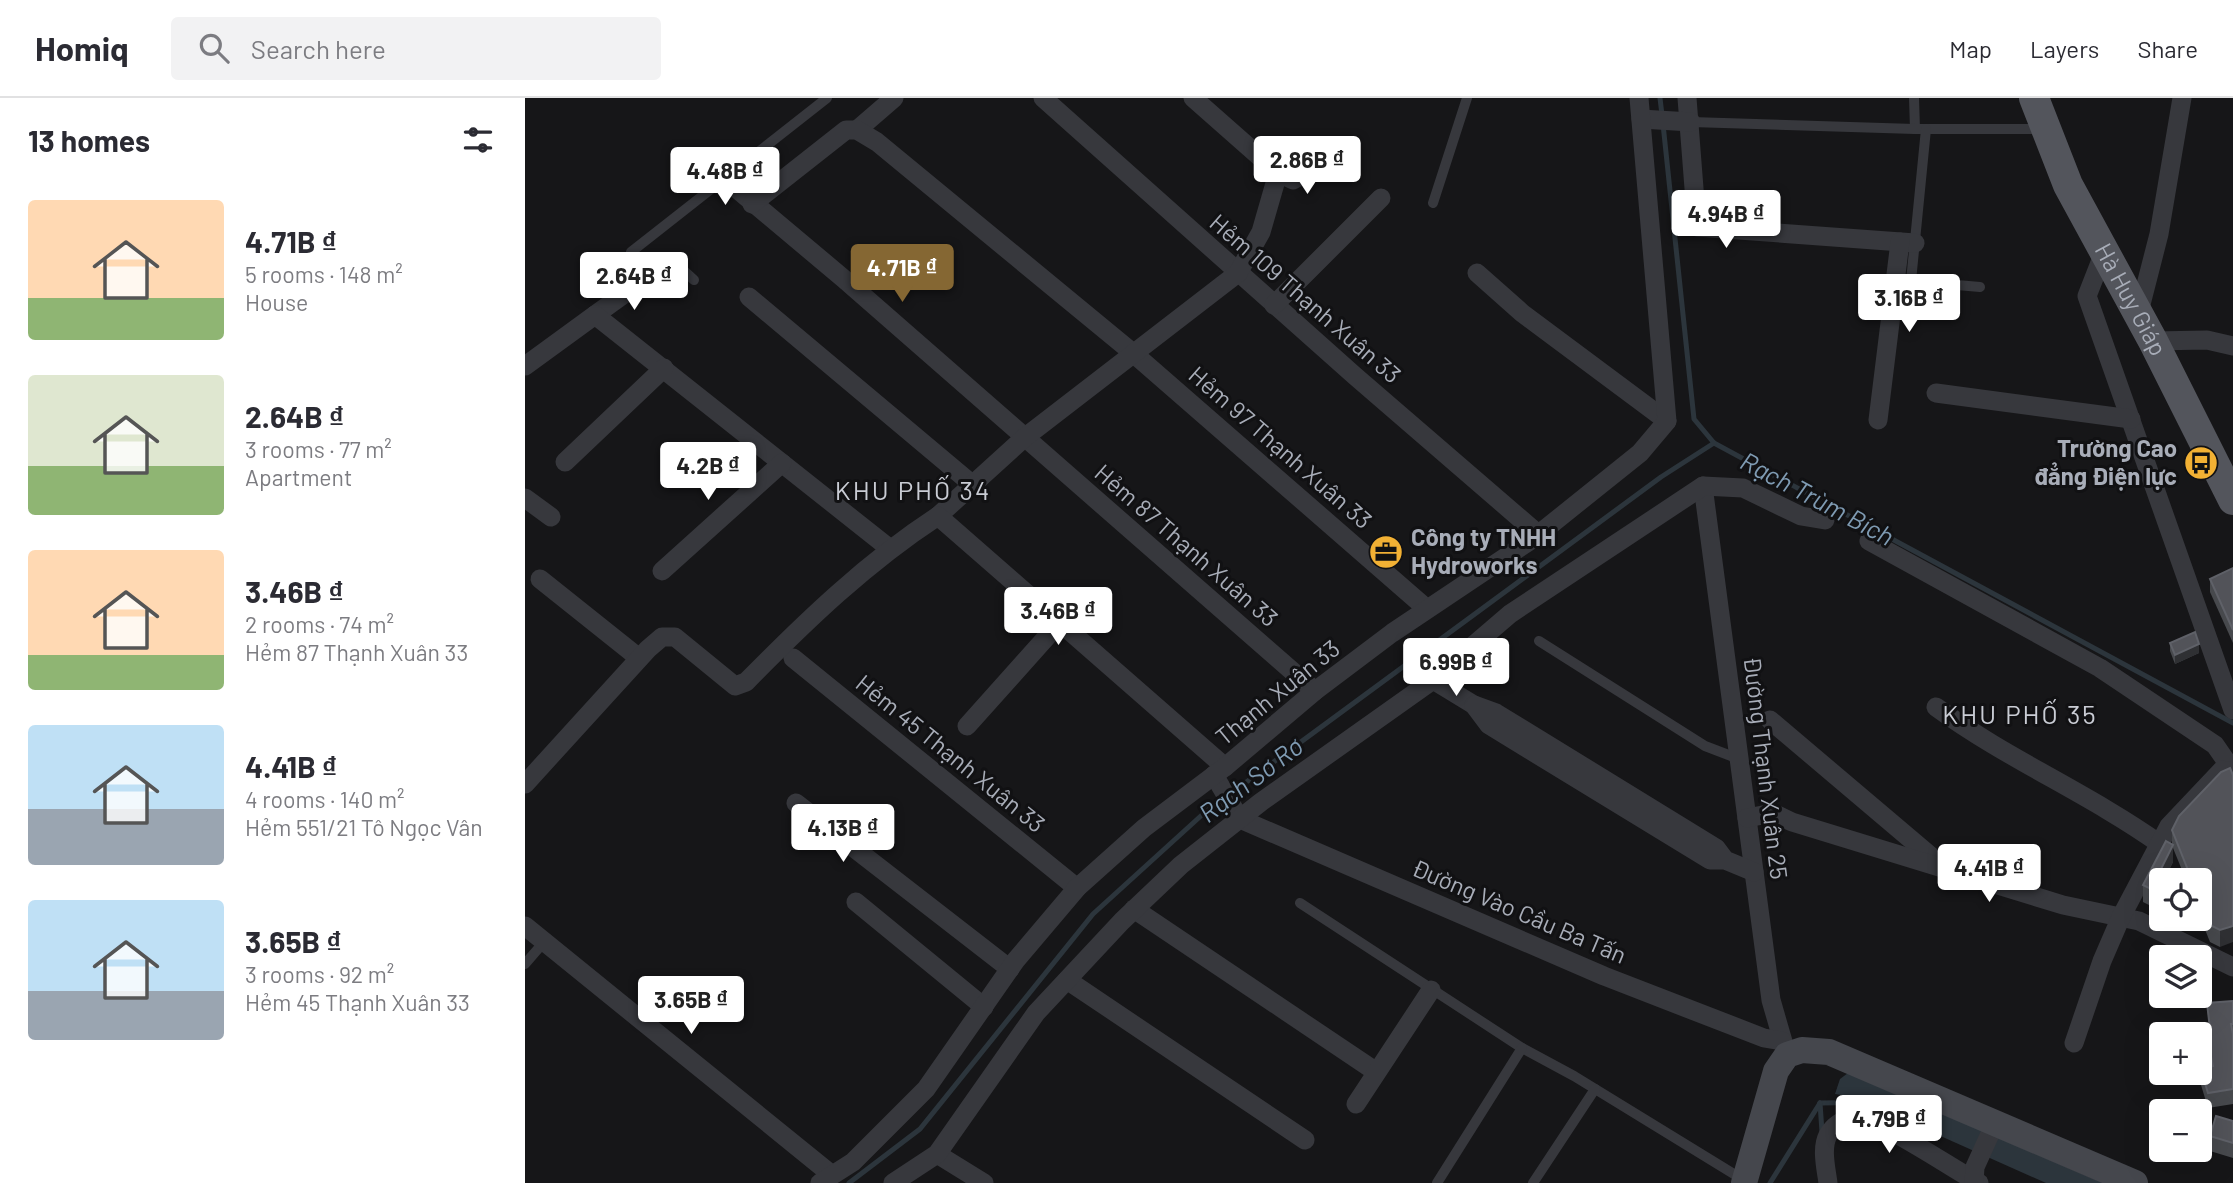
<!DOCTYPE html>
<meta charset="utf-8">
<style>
:root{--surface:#fff;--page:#f2f2f3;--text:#2b2b33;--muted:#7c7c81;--line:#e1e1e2;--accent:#856733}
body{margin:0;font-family:Barlow,sans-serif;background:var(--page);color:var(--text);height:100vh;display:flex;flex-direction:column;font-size:26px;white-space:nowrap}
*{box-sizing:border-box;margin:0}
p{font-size:23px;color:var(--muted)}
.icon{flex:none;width:38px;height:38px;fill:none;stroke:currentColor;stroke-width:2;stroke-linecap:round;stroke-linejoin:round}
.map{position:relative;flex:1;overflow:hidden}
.panel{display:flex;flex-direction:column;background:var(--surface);width:525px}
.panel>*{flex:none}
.controls{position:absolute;left:1624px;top:770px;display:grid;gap:14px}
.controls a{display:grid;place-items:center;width:63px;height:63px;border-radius:7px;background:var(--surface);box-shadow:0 7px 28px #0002;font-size:35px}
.price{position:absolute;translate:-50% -60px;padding:0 16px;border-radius:7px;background:#fff;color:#222;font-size:23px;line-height:46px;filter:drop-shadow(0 2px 4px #0008)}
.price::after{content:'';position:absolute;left:50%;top:42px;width:21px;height:16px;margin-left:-10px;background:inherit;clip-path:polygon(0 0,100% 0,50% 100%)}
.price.active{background:var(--accent);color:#fff}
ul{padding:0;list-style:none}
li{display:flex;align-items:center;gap:21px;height:175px;padding:0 28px}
li span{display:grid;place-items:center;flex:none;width:196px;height:140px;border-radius:7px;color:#555}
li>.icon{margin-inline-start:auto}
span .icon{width:84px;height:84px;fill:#fffc;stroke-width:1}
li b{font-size:30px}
h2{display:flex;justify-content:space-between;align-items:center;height:84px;padding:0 28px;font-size:30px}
header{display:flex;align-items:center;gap:42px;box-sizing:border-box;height:98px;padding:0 35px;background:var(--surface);border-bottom:2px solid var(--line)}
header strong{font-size:33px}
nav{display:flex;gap:38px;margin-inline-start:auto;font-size:24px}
.search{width:490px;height:63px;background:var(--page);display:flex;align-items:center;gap:18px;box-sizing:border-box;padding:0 24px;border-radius:7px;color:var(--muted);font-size:26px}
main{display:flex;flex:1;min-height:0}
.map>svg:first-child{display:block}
.water{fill:#2c353c}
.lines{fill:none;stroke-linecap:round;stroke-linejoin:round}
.stream{stroke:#2c353c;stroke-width:5}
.lane{stroke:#37383d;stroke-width:10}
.street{stroke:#37383d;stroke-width:19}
.secondary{stroke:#45474d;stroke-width:26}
.primary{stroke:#53555c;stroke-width:30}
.wall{fill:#47494d}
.shaded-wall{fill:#2f3033}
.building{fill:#525359;stroke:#5f6168;stroke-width:2}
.labels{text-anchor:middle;stroke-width:6;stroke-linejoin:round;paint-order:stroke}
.street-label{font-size:24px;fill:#a8adb8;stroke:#111113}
.poi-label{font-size:24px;font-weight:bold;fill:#a8adb8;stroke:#111113;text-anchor:end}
.neighbourhood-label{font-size:26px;letter-spacing:2px;fill:#c9ccd4;stroke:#111113}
.water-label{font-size:26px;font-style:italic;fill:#7f9bb3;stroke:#111113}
</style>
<header>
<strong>Homiq</strong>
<div class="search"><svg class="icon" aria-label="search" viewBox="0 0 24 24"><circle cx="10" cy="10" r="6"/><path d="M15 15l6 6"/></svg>Search here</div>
<nav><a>Map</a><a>Layers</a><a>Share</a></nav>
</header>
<main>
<section class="panel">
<h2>13 homes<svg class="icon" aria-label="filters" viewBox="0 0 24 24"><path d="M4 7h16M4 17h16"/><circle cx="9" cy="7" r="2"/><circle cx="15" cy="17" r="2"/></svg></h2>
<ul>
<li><span style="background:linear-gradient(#ffd9b3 70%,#8fb573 0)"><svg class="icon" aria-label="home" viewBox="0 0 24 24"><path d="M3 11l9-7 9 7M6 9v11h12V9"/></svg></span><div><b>4.71B ₫</b><p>5 rooms · 148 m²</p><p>House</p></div></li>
<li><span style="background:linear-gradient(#dfe7d0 65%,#8fb573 0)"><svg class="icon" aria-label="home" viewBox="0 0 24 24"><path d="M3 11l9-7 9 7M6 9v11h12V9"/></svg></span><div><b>2.64B ₫</b><p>3 rooms · 77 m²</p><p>Apartment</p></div></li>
<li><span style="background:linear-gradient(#ffd9b3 75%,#8fb573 0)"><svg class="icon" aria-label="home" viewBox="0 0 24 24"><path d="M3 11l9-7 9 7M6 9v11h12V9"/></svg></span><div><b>3.46B ₫</b><p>2 rooms · 74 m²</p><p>Hẻm 87 Thạnh Xuân 33</p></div></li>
<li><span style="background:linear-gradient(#bfe0f5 60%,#9aa5b1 0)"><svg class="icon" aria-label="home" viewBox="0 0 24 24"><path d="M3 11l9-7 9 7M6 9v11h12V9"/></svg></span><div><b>4.41B ₫</b><p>4 rooms · 140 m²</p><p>Hẻm 551/21 Tô Ngọc Vân</p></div></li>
<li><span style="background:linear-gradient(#bfe0f5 65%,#9aa5b1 0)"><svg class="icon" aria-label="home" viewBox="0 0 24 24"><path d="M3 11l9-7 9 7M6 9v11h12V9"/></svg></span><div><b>3.65B ₫</b><p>3 rooms · 92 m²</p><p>Hẻm 45 Thạnh Xuân 33</p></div></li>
</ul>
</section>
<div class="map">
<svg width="1708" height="1085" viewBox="0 0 1708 1085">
<rect width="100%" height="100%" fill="#161618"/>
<path class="water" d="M1323,975l255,110h-57l-110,-49 -49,-32 -52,-8 5,-15z"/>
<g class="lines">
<g class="stream">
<path d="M1135,0l2,17"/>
<path d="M1138,26l31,295 20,24 519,280"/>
<path d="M1295,1005l72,-1"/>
<path d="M1295,1005l2,29"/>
<path d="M324,1085l71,-54 173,-215 110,-100 458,-337 53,-34"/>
<path d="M1245,1085l50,-80"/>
</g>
<g class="lane">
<path d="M1389,0l1,31"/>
<path d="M1166,24l224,7h125"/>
<path d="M1401,31l-15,152 69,6"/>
<path d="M908,105l34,-105"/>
<path d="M169,182l-24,-22 -21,18 -18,-24 196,-154"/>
<path d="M1014,543l166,105 34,13"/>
<path d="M775,805l222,145 52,28 168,103"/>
<path d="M0,866l19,-22"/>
<path d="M912,1085l85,-135"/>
<path d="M1008,1085l62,-94"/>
</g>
<g class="street">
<path d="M518,0l312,278 183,158"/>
<path d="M1162,0l10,129 218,16"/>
<path d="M1116,21l50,3"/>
<path d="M332,32l37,-32"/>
<path d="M753,75l15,7 38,-22"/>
<path d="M200,81l119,100 471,412"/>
<path d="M227,106l94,-74h11l20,12 256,211 294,256"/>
<path d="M1578,157l-16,41 146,414"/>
<path d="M952,175l45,40 145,108"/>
<path d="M224,199l224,188"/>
<path d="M749,207l107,-107"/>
<path d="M70,217l54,-39"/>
<path d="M1613,218l21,-82 23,-136"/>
<path d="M1628,243l54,-1 26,6"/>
<path d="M0,268l70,-51 294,233"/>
<path d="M1411,295l195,26"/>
<path d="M1353,322l22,-178"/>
<path d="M40,364l99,-94"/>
<path d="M1178,388l68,514 15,52"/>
<path d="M0,400l26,19"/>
<path d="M413,418l86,-78 214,-165 23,-41 17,-59 -85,-75"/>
<path d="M1344,443l231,127 115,77 18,26"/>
<path d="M137,473l120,-108"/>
<path d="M15,481l99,79"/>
<path d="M268,560l284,230"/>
<path d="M908,582l41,25"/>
<path d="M1411,609c71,52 152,86 224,137"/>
<path d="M1245,622l170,144"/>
<path d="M442,628l93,-104"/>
<path d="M689,677l26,44 364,157 160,62 18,3"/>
<path d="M0,686l123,-135 14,-12h13l60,49 11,-4c60,-61 120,-119 192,-166l287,251"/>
<path d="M271,705l214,166"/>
<path d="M1222,720l26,-5 19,9 271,83 76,16 94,46"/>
<path d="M1200,762l-9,-12 -220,-135 -22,-8 15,20 221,135h15l29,12"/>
<path d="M331,804l128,105"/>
<path d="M609,811l241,162"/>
<path d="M0,828l307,249"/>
<path d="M542,882l238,160"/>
<path d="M1549,945l28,-82 19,-44 48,-91 53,-56 11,2"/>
<path d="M831,1006l75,-114"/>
<path d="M412,1056l47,29"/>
<path d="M295,1085l33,-21 73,-73 90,-129 61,-72 67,-60 81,-61 90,-76 77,-58 142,-95 106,-85 27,-32 -28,-323"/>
<path d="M368,1085l44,-29 99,-141 86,-92 59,-56 80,-63 172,-122 77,-66 193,-128 40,2 58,28 24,4"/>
<path d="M1303,1085c-2,-15 -7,-35 0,-48 5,-9 16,-17 26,-17 26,0 98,51 125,65"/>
<path d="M1449,1085l1,-16 20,-44"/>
</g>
<path class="secondary" d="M1219,1085l32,-112 11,-16 15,-5 27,2 306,131"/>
<path class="primary" id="s1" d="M1509,0l34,87 85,156 80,159"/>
</g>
<g class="wall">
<path d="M1708,470v75l-23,-51v-13z"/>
<path d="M1645,545l29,10 -24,11 -5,-13z"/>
<path d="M1696,674l-1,175 -10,-5 -10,-25v-37h-14l-13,-32v14l-22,44 -8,-4v-17l29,-41v-14z"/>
<path d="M1708,903v103l-25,4 -7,-23v-15l9,-3 -5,-23v-15h4l-2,-26z"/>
<path d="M1708,1023v37l-23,-7v-15z"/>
</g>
<g class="shaded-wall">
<path d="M1674,546v9l-24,11v-9z"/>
<path d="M1648,747v17l-9,18h-3v5l-10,21v-17z"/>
<path d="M1708,828v16l-13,5v-17z"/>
</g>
<g class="building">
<path d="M1708,470v62l-23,-51z"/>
<path d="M1670,534l4,12 -24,11 -5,-12z"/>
<path d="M1705,670l3,7v151l-13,4 -10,-5 -10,-25v-20h-8l-20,-50 7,-14 42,-44z"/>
<path d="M1641,743l7,4 -22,44 -8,-4z"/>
<path d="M1708,903v23h-2l2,10v55l-25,4 -7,-23 12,-4 -8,-37h5l-3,-26z"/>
<path d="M1691,1018l17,5v22l-23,-7z"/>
</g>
<defs>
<g id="bus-disc" transform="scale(1.75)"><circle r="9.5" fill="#f2b134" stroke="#111113"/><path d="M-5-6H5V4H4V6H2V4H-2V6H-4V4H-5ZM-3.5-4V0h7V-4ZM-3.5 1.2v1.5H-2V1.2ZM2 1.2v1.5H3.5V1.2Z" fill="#111"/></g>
<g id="office-disc" transform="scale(1.75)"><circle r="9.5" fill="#f2b134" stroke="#111113"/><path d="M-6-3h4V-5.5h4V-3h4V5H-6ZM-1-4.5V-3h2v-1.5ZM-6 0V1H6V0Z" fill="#111"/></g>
</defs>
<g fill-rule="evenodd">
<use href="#bus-disc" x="1676" y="365"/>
<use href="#office-disc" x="861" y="454"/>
</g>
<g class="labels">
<g class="street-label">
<text transform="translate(780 201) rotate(41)" y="8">Hẻm 109 Thạnh Xuân 33</text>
<text dy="8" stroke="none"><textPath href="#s1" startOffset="224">Hà Huy Giáp</textPath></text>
<text transform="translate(755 350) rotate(41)" y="8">Hẻm 97 Thạnh Xuân 33</text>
<text transform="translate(661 448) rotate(41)" y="8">Hẻm 87 Thạnh Xuân 33</text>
<text transform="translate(753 595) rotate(-39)" y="8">Thạnh Xuân 33</text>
<text transform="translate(425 656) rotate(39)" y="8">Hẻm 45 Thạnh Xuân 33</text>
<text transform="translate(1240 670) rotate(83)" y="8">Đường Thạnh Xuân 25</text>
<text transform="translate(994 814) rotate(23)" y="8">Đường Vào Cầu Ba Tấn</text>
</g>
<g class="poi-label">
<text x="1652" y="359">Trường Cao<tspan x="1652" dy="28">đẳng Điện lực</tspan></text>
<text x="886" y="448" text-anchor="start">Công ty TNHH<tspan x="886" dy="28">Hydroworks</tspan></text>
</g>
<g class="neighbourhood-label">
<text x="388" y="402">KHU PHỐ 34</text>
<text x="1495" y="626">KHU PHỐ 35</text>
</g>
<g class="water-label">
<text transform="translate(1292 401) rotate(28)" y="9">Rạch Trùm Bích</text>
<text transform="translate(726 682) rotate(-37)" y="9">Rạch Sơ Rơ</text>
</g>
</g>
</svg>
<div class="controls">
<a><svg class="icon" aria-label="locate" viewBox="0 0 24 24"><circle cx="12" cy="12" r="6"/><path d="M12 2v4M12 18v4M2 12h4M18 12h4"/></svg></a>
<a><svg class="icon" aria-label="layers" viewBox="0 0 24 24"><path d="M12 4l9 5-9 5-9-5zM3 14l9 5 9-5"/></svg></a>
<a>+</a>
<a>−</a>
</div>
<b class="price" style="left:782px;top:98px">2.86B ₫</b>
<b class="price" style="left:200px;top:109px">4.48B ₫</b>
<b class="price" style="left:1201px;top:152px">4.94B ₫</b>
<b class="price active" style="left:377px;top:206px">4.71B ₫</b>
<b class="price" style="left:109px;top:214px">2.64B ₫</b>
<b class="price" style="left:1384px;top:236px">3.16B ₫</b>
<b class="price" style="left:183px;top:404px">4.2B ₫</b>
<b class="price" style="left:533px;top:549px">3.46B ₫</b>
<b class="price" style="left:931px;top:600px">6.99B ₫</b>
<b class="price" style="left:318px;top:766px">4.13B ₫</b>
<b class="price" style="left:1464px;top:806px">4.41B ₫</b>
<b class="price" style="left:166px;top:938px">3.65B ₫</b>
<b class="price" style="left:1364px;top:1057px">4.79B ₫</b>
</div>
</main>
